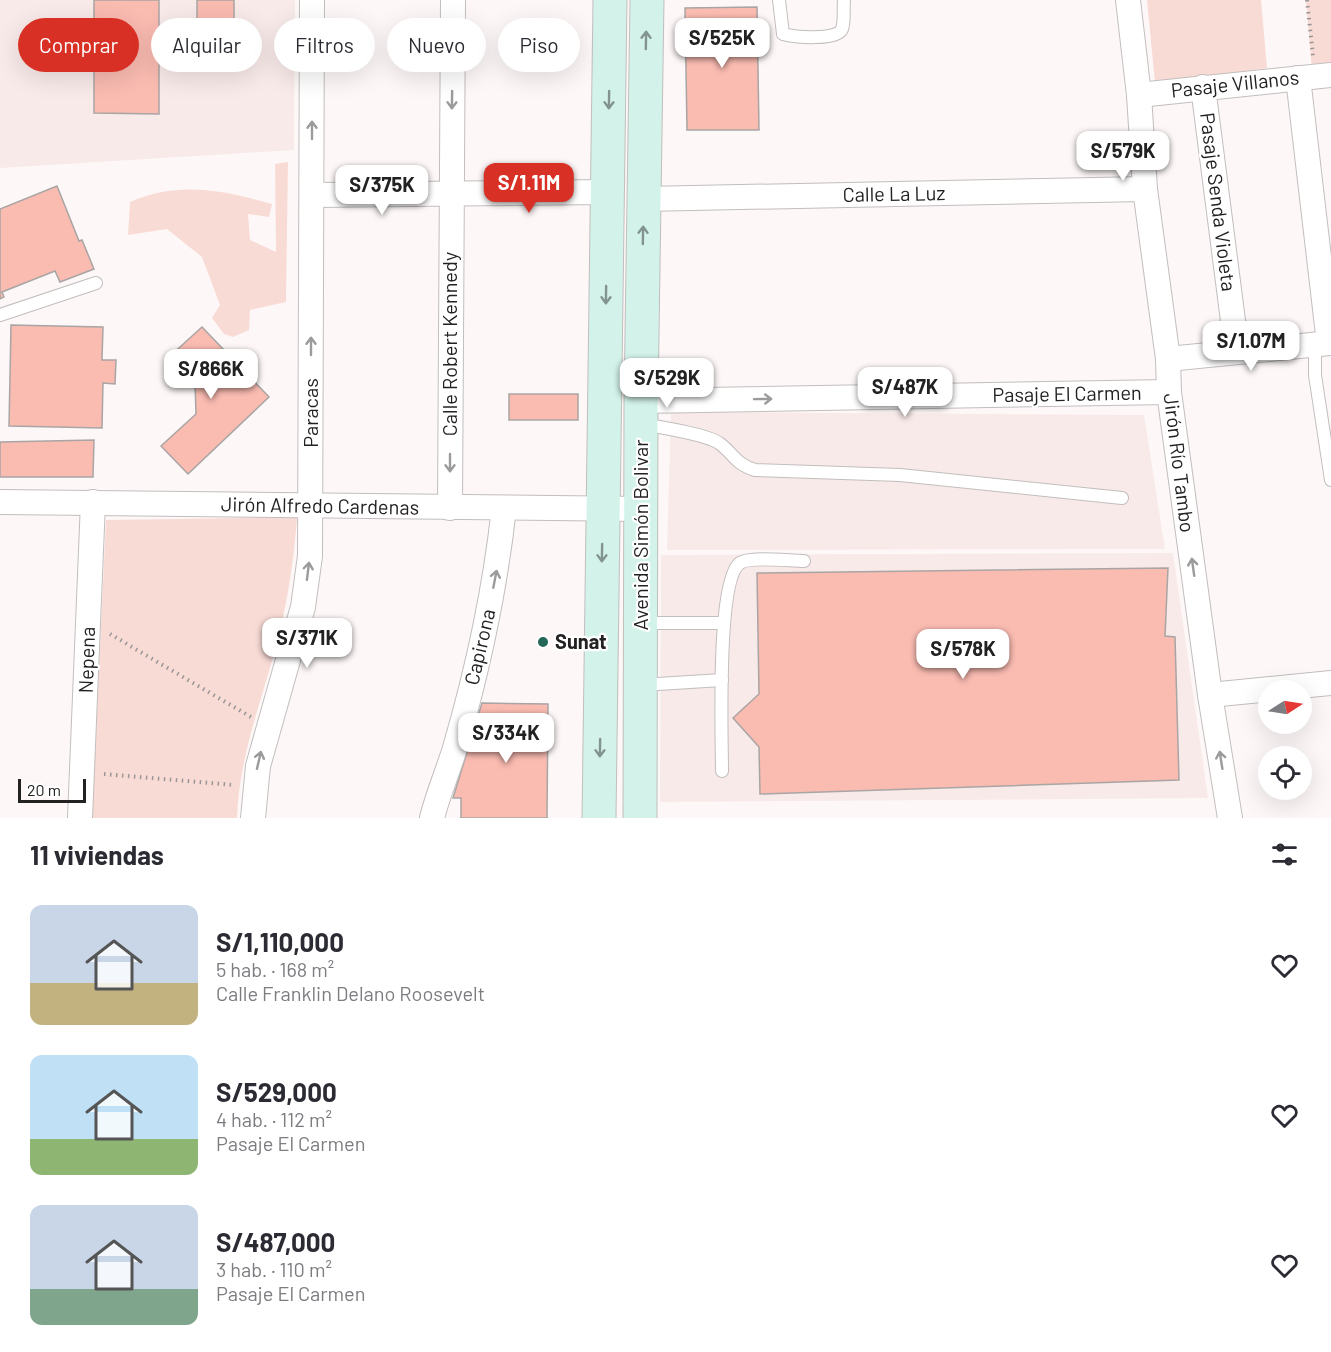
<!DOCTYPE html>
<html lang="es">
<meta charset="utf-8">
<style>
:root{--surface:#fff;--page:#f7f7f7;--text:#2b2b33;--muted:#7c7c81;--accent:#d93025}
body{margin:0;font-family:Barlow,sans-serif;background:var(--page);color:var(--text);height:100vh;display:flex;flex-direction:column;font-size:22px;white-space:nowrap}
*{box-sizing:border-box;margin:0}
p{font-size:20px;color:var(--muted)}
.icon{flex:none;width:33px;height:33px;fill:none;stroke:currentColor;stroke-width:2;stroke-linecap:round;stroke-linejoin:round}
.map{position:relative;height:818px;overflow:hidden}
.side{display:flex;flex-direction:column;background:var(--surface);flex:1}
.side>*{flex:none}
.top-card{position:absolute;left:18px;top:18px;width:600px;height:54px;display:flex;gap:12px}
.needle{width:39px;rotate:78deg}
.controls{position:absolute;left:1258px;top:680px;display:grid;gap:12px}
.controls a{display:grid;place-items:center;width:54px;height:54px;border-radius:50%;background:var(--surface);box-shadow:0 6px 24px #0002;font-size:30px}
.scale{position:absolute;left:18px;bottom:15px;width:68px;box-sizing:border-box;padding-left:6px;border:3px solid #232121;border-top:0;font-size:16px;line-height:21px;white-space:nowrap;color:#232121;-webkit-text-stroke:4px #fff;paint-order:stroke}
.price{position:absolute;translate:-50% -51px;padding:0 14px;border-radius:12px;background:#fff;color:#222;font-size:20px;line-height:39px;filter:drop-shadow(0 2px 3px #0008)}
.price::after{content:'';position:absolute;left:50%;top:36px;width:18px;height:14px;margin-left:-9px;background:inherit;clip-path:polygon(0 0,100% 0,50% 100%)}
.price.active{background:var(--accent);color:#fff}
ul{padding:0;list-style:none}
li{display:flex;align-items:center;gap:18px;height:150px;padding:0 30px}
li span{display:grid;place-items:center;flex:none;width:168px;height:120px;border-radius:12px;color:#555}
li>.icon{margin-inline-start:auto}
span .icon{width:72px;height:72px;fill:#fffc;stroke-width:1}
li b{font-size:26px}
h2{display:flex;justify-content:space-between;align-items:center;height:72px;padding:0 30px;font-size:26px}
.pill{padding:0 21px;border-radius:27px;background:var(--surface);box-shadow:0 6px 24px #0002;font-size:21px;line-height:54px}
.pill.active{background:var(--accent);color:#fff}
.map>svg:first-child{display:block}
.built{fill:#f8eae8}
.green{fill:#f9dbd6}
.building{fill:#fabbb1;stroke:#a9a5a4;stroke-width:1.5}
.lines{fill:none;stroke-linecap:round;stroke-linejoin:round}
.lane-casing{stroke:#c2bebd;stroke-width:14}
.street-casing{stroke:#c2bebd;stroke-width:26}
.secondary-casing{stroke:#c2bebd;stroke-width:35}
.path{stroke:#999695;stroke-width:4;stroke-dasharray:1.5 4.5;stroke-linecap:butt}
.lane{stroke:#fff;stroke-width:12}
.street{stroke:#fff;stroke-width:24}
.secondary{stroke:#d2f2ea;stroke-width:33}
.oneway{stroke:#839490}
.oneway2{stroke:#9c9b9b}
.poi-dot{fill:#256858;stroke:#fff;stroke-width:2}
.labels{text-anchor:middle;stroke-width:4.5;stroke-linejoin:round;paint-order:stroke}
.street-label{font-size:20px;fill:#232121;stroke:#fff}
.poi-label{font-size:20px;font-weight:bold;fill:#232121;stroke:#fff;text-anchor:start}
</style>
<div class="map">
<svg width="1331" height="818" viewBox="0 0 1331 818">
<rect width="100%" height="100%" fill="#fdf8f7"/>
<g class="built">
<path d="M0,0h295l-1,150 -294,18z"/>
<path d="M671,412l473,3 21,134 -498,1z"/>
<path d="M1173,553l35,245 -548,4 1,-247z"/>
</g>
<g class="green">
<path d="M1147,0h114l6,68 -112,15z"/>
<path d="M1306,0h25v68l-19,2z"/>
<path d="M288,162l-2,140 -36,8 -1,20 -16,7 -9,-3 -12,-16 8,-13 -18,-48 -35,-28 -39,6 2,-33c49,-21 92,-12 142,2l-3,13 -21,-3 2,26 26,12 -1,-88z"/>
<path d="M297,517c-3,47 -11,94 -24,140 -15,54 -34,104 -36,161h-145l14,-298z"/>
</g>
<g class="building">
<path d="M94,0h65v114l-65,-1z"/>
<rect x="197" y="0" width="37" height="35"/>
<path d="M757,7l2,123h-72l-2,-122z"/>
<path d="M57,186l22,55 3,-1 12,29 -34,13 -5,-11 -53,21 2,5 -4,2v-90z"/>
<path d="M11,325l92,2 -1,33h14l-1,24 -12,-1 -1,45 -93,-2z"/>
<path d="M202,327l67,70 -81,77 -27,-28 35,-32 -1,-31 -26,-26z"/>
<rect x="509" y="394" width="69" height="26"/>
<path d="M94,440l-1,37h-93v-35z"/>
<path d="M1168,568l-3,68 10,1 4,143 -419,14 -1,-47 -26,-29 26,-24 -2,-121z"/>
<path d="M482,703l66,1 -1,114h-86v-20h-8z"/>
</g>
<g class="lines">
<g class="lane-casing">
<g id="lane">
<path d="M779,0l4,34c11,3 54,7 59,-5 3,-8 1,-21 2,-29"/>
<path d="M0,315l96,-32"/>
<path d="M1315,345v30l16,105"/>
<path d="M642,424c17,3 64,10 77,19 15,11 16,21 36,27l145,5 222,23"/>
<path d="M642,623h81"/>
<path d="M642,685l80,-5"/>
<path d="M722,771c0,-33 -6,-191 18,-208 10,-7 50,-2 64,-2"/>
</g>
</g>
<g class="street-casing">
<g id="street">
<path d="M1128,0l11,95 6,94 23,170 1,33 41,303 20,123"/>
<path d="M1298,78l31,265"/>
<path d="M1203,87l34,265"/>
<path d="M1139,95l192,-20"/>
<path d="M312,195l295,-3"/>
<path d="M644,199l501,-10"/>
<path d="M1168,359l163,-16"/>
<path d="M641,401l528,-9"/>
<path d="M0,502l641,7"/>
<path d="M450,508l3,-508"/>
<path d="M1210,695l121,-12"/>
<path d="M80,818l13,-316"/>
<path d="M253,818l5,-52 45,-159 7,-51 2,-556"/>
<path d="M432,818c6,-24 16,-47 23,-70 23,-79 40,-158 49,-240"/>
</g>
</g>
<g class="secondary-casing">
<g id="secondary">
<path d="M599,818l11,-818"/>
<path d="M640,818l1,-417 6,-401"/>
</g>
</g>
<g class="path">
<path d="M1307,0l6,56"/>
<path d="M110,634l141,83"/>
<path d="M104,774l130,11"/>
</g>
<use href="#lane" class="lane"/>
<use href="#street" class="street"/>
<use href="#secondary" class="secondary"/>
</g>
<defs><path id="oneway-shaft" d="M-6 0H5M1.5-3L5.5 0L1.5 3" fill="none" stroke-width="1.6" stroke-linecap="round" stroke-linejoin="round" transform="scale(1.5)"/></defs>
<g class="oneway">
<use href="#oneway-shaft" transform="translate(646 40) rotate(-89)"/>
<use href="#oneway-shaft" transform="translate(609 100) rotate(91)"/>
<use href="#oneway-shaft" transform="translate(643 235) rotate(-89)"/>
<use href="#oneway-shaft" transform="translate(606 295) rotate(91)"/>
<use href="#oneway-shaft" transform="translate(602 553) rotate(91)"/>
<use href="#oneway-shaft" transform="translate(600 748) rotate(91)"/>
</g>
<g class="oneway2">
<use href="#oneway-shaft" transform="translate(452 100) rotate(91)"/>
<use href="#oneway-shaft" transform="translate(312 130) rotate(-90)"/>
<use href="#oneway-shaft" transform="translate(311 346) rotate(-90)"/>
<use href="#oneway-shaft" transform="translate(763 399) rotate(-1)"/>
<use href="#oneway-shaft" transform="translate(450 463) rotate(90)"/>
<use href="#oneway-shaft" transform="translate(1193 567) rotate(-98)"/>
<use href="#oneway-shaft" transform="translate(308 571) rotate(-83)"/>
<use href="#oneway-shaft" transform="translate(495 579) rotate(-79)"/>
<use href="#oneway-shaft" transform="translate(259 760) rotate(-77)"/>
<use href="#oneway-shaft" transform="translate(1221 760) rotate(-99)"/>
</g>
<circle class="poi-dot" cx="543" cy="642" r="6"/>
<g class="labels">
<g class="street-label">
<text transform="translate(1235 84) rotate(-6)" y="7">Pasaje Villanos</text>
<text transform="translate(894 194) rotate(-1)" y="7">Calle La Luz</text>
<text transform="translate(1218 202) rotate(83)" y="7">Pasaje Senda Violeta</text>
<text transform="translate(450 344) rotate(-90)" y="7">Calle Robert Kennedy</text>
<text transform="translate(1067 394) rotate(-1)" y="7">Pasaje El Carmen</text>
<text transform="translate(311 413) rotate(-90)" y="7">Paracas</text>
<text transform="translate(1179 463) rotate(83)" y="7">Jirón Río Tambo</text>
<text transform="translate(320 506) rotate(1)" y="7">Jirón Alfredo Cardenas</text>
<text transform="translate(641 535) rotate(-90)" y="7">Avenida Simón Bolivar</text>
<text transform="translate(480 647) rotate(-77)" y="7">Capirona</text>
<text transform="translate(87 660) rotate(-88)" y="7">Nepena</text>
</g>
<g class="poi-label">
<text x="555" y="649">Sunat</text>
</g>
</g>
</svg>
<div class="controls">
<a><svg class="needle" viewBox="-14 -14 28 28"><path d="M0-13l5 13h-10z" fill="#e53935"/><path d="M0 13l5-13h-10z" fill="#7c7c81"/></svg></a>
<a><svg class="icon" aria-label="locate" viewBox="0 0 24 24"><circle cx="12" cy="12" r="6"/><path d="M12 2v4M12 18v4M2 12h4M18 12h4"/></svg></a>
</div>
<div class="scale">20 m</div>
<b class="price" style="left:722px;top:69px">S/525K</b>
<b class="price" style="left:1123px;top:182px">S/579K</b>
<b class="price active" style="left:529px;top:214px">S/1.11M</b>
<b class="price" style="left:382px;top:216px">S/375K</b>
<b class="price" style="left:1251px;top:372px">S/1.07M</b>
<b class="price" style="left:211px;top:400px">S/866K</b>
<b class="price" style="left:667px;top:409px">S/529K</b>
<b class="price" style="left:905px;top:418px">S/487K</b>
<b class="price" style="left:307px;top:669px">S/371K</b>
<b class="price" style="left:963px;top:680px">S/578K</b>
<b class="price" style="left:506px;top:764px">S/334K</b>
<div class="top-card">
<a class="pill active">Comprar</a>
<a class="pill">Alquilar</a>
<a class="pill">Filtros</a>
<a class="pill">Nuevo</a>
<a class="pill">Piso</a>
</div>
</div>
<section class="side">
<h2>11 viviendas<svg class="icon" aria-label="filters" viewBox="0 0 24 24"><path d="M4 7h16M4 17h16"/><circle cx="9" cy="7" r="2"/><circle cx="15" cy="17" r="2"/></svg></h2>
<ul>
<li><span style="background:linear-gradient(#c9d6e8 65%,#c2b280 0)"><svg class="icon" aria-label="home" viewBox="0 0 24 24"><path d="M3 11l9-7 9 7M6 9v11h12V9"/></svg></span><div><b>S/1,110,000</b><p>5 hab. · 168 m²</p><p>Calle Franklin Delano Roosevelt</p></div><svg class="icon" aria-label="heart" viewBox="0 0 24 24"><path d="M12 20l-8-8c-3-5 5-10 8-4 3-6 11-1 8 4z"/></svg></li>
<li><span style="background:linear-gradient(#bfe0f5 70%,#8fb573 0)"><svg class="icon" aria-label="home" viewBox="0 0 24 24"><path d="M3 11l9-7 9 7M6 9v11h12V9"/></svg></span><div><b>S/529,000</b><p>4 hab. · 112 m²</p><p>Pasaje El Carmen</p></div><svg class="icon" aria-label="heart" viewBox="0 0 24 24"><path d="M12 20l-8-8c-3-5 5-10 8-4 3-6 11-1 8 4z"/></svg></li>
<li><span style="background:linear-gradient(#c9d6e8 70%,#7fa58c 0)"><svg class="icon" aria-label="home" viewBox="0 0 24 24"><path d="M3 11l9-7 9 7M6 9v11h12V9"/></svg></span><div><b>S/487,000</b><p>3 hab. · 110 m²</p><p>Pasaje El Carmen</p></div><svg class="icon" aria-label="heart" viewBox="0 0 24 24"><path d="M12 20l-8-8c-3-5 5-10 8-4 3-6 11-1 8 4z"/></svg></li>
</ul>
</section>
